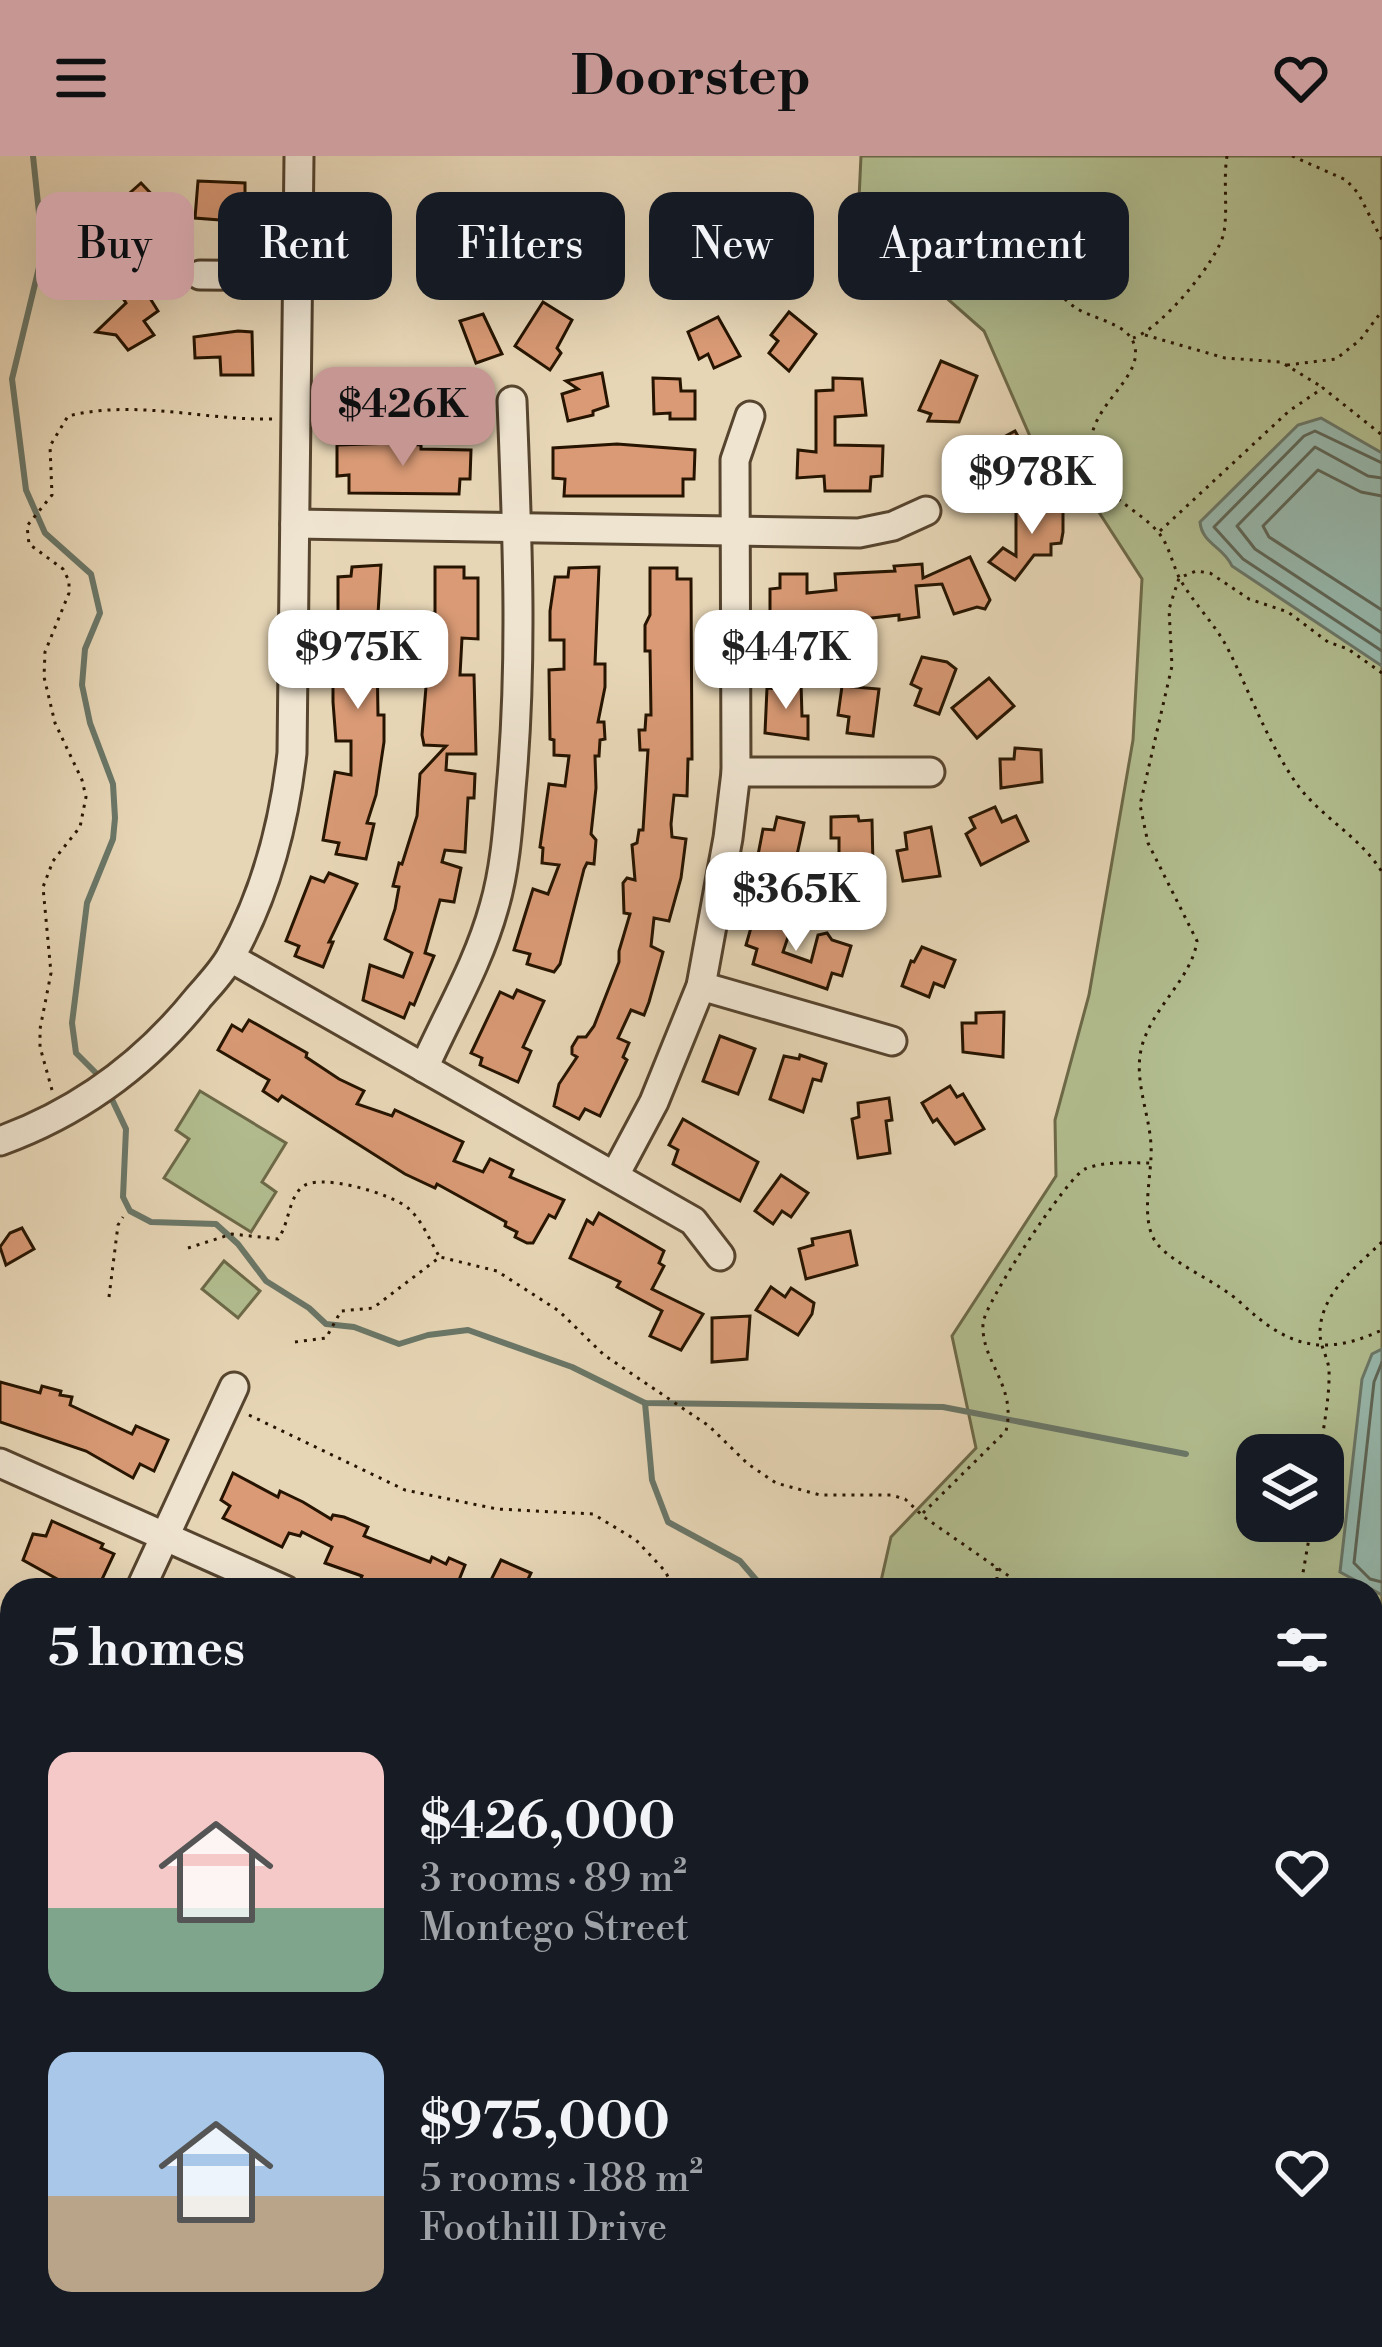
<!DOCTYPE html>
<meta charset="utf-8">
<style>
:root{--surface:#171b24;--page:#242831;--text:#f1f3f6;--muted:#9ea1a6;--accent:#c59692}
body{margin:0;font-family:"Libre Bodoni",serif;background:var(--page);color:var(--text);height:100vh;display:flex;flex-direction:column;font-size:45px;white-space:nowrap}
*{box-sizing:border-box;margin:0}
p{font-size:39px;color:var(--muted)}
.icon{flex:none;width:66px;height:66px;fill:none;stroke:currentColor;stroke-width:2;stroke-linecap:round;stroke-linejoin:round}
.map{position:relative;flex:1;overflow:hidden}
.details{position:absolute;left:0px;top:1422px;width:1383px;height:771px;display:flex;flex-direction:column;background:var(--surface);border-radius:36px 36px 0 0;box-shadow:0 12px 48px #0002}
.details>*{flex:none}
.banner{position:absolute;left:36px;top:36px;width:1311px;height:108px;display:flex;gap:24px}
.controls{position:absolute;left:1236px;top:1278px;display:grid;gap:24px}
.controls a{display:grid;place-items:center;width:108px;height:108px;border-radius:24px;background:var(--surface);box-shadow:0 12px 48px #0002;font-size:60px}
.price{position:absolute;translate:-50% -102px;padding:0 27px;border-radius:24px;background:#fff;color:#222;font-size:39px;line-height:78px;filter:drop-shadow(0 3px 6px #0008)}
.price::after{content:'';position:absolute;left:50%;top:72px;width:36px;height:27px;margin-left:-18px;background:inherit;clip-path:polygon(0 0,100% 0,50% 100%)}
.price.on{background:var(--accent);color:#111}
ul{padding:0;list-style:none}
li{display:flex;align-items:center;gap:36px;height:300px;padding:0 48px}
li span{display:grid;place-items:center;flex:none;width:336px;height:240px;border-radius:24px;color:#555}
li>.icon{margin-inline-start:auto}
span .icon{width:144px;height:144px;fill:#fffc;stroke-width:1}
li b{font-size:51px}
h2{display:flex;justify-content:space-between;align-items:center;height:144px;padding:0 48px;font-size:51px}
.tag{padding:0 42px;border-radius:24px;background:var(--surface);box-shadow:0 12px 48px #0002;font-size:42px;line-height:108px}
.tag.on{background:var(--accent);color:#111}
header{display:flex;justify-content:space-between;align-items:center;height:156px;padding:0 48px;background:var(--accent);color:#111;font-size:54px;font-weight:700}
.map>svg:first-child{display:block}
.green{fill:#b2be90;stroke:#6c6948;stroke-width:3;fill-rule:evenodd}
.water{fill:#97b9ae;stroke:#6a7768;stroke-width:3}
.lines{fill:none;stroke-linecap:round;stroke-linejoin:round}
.shore{stroke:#5e6657;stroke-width:3}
.stream{stroke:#6a7768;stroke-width:6}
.building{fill:#d99a75;stroke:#261400;stroke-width:3}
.minor-casing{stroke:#56442e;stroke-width:33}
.path{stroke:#261400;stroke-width:3;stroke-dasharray:3 6;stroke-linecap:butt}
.minor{stroke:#efe4d0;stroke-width:27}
</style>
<header><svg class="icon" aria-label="menu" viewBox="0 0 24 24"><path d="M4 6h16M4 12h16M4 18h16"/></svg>Doorstep<svg class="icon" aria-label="heart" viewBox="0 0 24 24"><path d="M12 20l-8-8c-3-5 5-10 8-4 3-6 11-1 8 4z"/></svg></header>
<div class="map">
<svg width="1382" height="2191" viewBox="0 0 1382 2191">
<rect width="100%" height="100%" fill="#e7d6b6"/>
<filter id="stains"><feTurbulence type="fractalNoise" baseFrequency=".00167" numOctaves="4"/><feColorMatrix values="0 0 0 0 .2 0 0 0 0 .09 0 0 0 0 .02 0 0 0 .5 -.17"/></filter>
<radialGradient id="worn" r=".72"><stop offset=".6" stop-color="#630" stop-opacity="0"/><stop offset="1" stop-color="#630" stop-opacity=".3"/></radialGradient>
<g class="green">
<path d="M861,0h521v2191h-809l35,-10h763v-747h-492l12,-53 85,-89 -24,-112 104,-160 -1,-56 34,-125 44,-255 9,-161 -49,-76 -40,-14 -69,-158 -126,-111zM1257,1299h66v66h-66z"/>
<path d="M200,935l86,52 -24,39 14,10 -25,40 -87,-54 25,-39 -13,-9z"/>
<path d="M224,1105l36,30 -22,27 -36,-29z"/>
</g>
<g class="water">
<path d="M1321,262l61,35v213l-150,-100c-8,-19 -30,-22 -32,-44l98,-97z"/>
<path d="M1382,1193v246l-42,-23 22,-193 10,-25z"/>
</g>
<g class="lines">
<g class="shore">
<path d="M1382,307l-67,-32 -11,5 -90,91 29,32 139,92"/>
<path d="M1382,322l-14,-2 -53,-29 -78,79 18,23 127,84"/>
<path d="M1382,340l-21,-4 -43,-22 -55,56 6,11 113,73"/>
<path d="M1382,1206l-8,20 -20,181 16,16 12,3"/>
</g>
<g class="stream">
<path d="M33,0l10,95 -31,128 14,111 19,43 46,41 9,39 -15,36 -3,36 8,38 23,61 2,34 -2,21 -26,64 -15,120 4,30 26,26"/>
<path d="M108,935l18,38 -3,68 7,14 21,11 65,2 22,20 28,37 43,27 17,16 28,3 45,17 29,-9 40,-5 104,37 73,36 298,4 243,47"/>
<path d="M645,1247l7,77 16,42 72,39 25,29"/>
</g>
</g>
<g class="building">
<path d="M198,25l47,2v39l-50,-4z"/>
<path d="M141,27l38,40 -22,21 -11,-11 -14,11 -27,-29z"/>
<path d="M143,131l15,24 -14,10 10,14 -26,15 -12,-15 -20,-3 30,-29 -2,-3z"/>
<path d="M543,146l29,18 -15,28 4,5 -11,17 -35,-24z"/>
<path d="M789,156l27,22 -27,37 -20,-18 9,-12 -7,-6z"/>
<path d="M483,158l19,40 -26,9 -16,-42z"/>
<path d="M718,161l22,39 -26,12 -6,-14 -9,5 -11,-27z"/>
<path d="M238,175l14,1 1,43h-32l-1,-18 -25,1 -1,-21z"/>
<path d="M941,205l36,15 -18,46 -31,-1 3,-7 -12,-4z"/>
<path d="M406,216l44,2 1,44 -20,-1 1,-10 -32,-1 -2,-19h6z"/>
<path d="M602,217l6,33 -15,5v4l-25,6 -6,-27 16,-5 -12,-8z"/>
<path d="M653,222l27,1 1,12h14v28h-25v-6l-16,1z"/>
<path d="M833,222l29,1 4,36 -31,2v28l48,1 -1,30 -11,1 -1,14h-45l-1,-15 -27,2 1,-28 18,2v-61l17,-1z"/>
<path d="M1015,275l19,33 -42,23 -11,-23 13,-8 -5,-11z"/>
<path d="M394,287l27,2v4l50,1 -1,29h-10l-1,15 -110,-1v-18l-12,1v-31z"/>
<path d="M617,288l78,6 -1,29h-11v17h-119l1,-17 -12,-1v-30z"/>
<path d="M1016,348l47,2v26l-2,11 -10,1v11h-17l-19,25 -26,-18 14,-14 13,8z"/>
<path d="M970,401l20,43 -5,9 -8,-2 -23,7 -12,-30 -26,2 3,31 -20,3v-5l-72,8v-9l-57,4v-29l10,-1v-14h27v19l29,-3 -1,-16 60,-3 -1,-5 28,-2 1,14z"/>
<path d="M381,409l-3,49h7v29l-2,10h-6l1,62h6v27l-8,53 -9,28 7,1 -8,35 -30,-5 3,-11 -16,-3 12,-68 16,3v-34h-15l-3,-39v-29l17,-1v-32h-12v-63l13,-1 1,-9z"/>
<path d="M435,411h29v11h14v61l-16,-1 -2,37h14l2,79h-29l-1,16 29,4 -1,24h-6l-3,54 -20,-2 -3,12 19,6 -7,34 -14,-2 -15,53 9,3 -20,49 -4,-2 -6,15 -41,-18 7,-35 33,12 9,-24 -27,-14 10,-30 4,-22 -6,-1 6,-23 3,1 15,-48 3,-42 26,-28 -22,-1 -2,-10 6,-72h8l-6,-22v-28h5z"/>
<path d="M599,411l-4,97h10v23l-7,35h6l1,17 -5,1 -1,16h-4l1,32 -5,46 5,6 -2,24 -7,-1 -3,6 -24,95 -6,8 -27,-8 3,-10 -16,-4 19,-61 15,5 11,-29 -17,-2 1,-15 -3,-1 9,-63 16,2 4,-30 -15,-1v-15l-4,-1 -1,-69 15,-1v-29h-14v-29l5,-34h13l1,-9z"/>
<path d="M650,412h27v11h14l1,180h-4l-1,37 -13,-1 -3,29 1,13 14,2 -5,39 -12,43 -15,-3 -3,28 12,6 -14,50 -5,13 -13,-5 -13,28 11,5 -6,14 4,3 -27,56 -15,-7 -6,10 -25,-13 5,-22 18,-27 -5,-3v-7l6,-10h8l8,-11 25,-64v-11l11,-37 -6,-1 -1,-30 4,-5 8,2 -3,-35 5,-2 2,-13h4l5,-80h-8l-1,-20h6l1,-15h5l-1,-64h-5v-26l5,-10z"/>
<path d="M922,501l25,5 9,7 -17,45 -24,-9 6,-16 -10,-5z"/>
<path d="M989,522l25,28 -37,32 -25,-30z"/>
<path d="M782,525l19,2 1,33h6v23l-43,-6 2,-45 14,1z"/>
<path d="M842,530l37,3 -6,47 -26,-3 2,-16 -11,-2z"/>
<path d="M1015,592l26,2 1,32 -41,6 -1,-29h14z"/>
<path d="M995,651l7,15 14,-6 12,25 -47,24 -15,-31 9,-6 -5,-10z"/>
<path d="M858,660l1,5 13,-1 1,46 -30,7 -4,-3v-32h-8v-21z"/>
<path d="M777,661l27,6 -9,41 -37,-9 5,-26 11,1z"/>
<path d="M931,671l9,49 -37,5 -6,-30 10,-2 -2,-16z"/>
<path d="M329,717l28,11 -28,58h4l-10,25 -28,-11 4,-10 -13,-5 25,-64 13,5z"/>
<path d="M754,761l38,8 -9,27 28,10 7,-27 9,-2 5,7 19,6 -9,30 -10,-3 -5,16 -74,-25 4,-15 -11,-4z"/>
<path d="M922,791l33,13 -11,27 -10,-4 -5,14 -27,-11 9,-25 3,1z"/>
<path d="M517,834l27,11 -21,46 8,4 -13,31 -38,-17 2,-7 -11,-5 29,-61 13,6z"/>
<path d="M1004,856l-1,45 -40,-5 -1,-29h14v-10z"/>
<path d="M249,864l58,33 -1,4 33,22 25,12 -7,13 35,12 3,-6 68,32 -9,19 29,11 7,-13 23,11 -3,7 54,23 -9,18 -6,-3 -16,28h-6l-12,-6 2,-5 -12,-6 1,-4 -69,-38 -2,4 -30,-14 -123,-78 -4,5 -15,-10 6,-11 -51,-30 14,-25 10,6z"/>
<path d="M720,880l35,13 -17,45 -35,-13z"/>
<path d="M800,899l26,9 -5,17 -8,-2 -10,33 -33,-13 14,-43 15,3z"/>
<path d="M950,930l7,11 6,-3 21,35 -29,15 -18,-25 -4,3 -11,-19z"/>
<path d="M889,942l3,22 -6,1 4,32 -32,5 -6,-39 7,-2 -1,-14z"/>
<path d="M683,963l75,43 -18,39 -67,-37 5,-14 -9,-5z"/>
<path d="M781,1019l27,18 -17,24 -9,-6 -9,13 -18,-13z"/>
<path d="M599,1057l65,38 -5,12 5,3 -12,23 51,25 -22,36 -31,-14 12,-25 -45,-24 3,-5 -50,-24 17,-38 6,4z"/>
<path d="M22,1072l12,21 -28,16 -6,-18 10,-14z"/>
<path d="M850,1075l7,34 -51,14 -7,-30 14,-4 -1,-6z"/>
<path d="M771,1131l14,10 6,-9 23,15 -2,11 -14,21 -42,-25z"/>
<path d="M750,1160l-3,43 -35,3v-44z"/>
<path d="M0,1226l40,11 2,-7 19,5 -1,4 12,2 -2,8 62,29 4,-8 32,14 -14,31 -14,-7 -7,14 -47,-27 -86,-29z"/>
<path d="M233,1317l45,24 2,-6 23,11 28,17 2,-4 11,2 24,10 -4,9 66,26 2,-5 14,7 3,-6 16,7 -10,25h-75l-20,-9 2,-5 -37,-13 7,-16 -30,-15 -2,4 -11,-3 -7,14 -59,-29 7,-12 -9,-6z"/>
<path d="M52,1365l51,23 -2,4 13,6 -17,36h-20l-54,-30 10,-26 13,2z"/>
<path d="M501,1404l30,13 -8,17h-37z"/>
</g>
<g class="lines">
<g class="minor-casing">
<g id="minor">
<path d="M200,119l98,1"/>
<path d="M295,368l564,9 34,-7 33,-15"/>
<path d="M736,616h194"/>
<path d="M231,802l462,263 27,35"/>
<path d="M701,830l191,55"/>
<path d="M424,912c24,-54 54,-103 70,-161 11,-37 14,-80 17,-118 12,-129 6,-259 1,-388"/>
<path d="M0,985c80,-29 145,-77 198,-143 12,-14 26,-28 34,-44 35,-63 52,-130 60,-201l7,-597"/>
<path d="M615,1019l39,-73 47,-116 27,-148 8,-66 -1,-312 15,-44"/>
<path d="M0,1307l285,127"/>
<path d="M140,1434l94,-203"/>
<path d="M0,1543l12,5"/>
<path d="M0,1747l12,-27"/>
<path d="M0,1777l12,5"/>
</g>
</g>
<g class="path">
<path d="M1292,0l54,24 12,13 24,47"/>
<path d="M1005,43c17,36 36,82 68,107 17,13 54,16 61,38 13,38 -61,67 -40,123 12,32 43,41 64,65 12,14 14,33 23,49 14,24 34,43 47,68 22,44 38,89 66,131 24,36 65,55 88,92"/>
<path d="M1145,179l80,23 56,4 41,25"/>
<path d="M1133,182c27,-8 86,-78 91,-106 4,-25 -1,-51 3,-76"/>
<path d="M1287,209l49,-6 24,-19 22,-29"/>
<path d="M1160,375l129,-120 34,-23 59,47"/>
<path d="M1382,517l-34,-24 -20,-7 -40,-30 -39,-13 -39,-26 -14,-2 -17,7 -10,31 3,57 -32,139 8,38 49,98c-5,35 -39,62 -52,96 -15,36 4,72 6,108 2,28 -13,77 7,100 20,22 59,36 83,58 46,43 81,55 141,27"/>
<path d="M52,934l-12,-43v-18l11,-56 -8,-86 10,-26 27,-34 6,-30 -4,-17 -27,-57 -11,-46 1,-25 24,-59v-12l-6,-12 -34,-25 -2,-18 25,-31 -2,-49 18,-30c70,-17 137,5 207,3"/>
<path d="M188,1092l44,-14 46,5c11,-15 10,-38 23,-51 16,-17 91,6 107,20 14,12 22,33 31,48"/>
<path d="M109,1141l9,-72 5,-8"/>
<path d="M295,1186l31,-4 15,-27 32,-3 67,-51 57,14 62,40 45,44 105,71 39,38 28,19 44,12h71l14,4 19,18 105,73"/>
<path d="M249,1259l156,75 92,19 96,5 43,26 29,31 10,19"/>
<path d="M1320,1299c3,-27 10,-58 9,-85 -1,-13 -9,-23 -9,-37 0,-39 36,-66 62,-91"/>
<path d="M923,1357l83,-82c11,-46 -25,-69 -23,-107 0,-19 85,-148 102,-155 19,-8 44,-6 65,-6"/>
<path d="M997,1412v22"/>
<path d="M1300,1434l12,-69"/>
<path d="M1371,1460l11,6"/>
<path d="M1371,1701l11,4"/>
<path d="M923,2181l23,10"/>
<path d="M1291,2181l6,10"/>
<path d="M715,2191l1,-10"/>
</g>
<use href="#minor" class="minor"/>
</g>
<rect width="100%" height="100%" filter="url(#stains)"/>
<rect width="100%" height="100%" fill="url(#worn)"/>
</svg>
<div class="controls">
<a><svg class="icon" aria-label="layers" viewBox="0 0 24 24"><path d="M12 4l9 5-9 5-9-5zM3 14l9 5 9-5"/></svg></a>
</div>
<b class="price on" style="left:403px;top:313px">$426K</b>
<b class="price" style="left:1032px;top:381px">$978K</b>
<b class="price" style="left:358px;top:556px">$975K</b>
<b class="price" style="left:786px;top:556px">$447K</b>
<b class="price" style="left:796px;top:798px">$365K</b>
<div class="banner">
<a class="tag on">Buy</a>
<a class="tag">Rent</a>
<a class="tag">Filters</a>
<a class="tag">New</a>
<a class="tag">Apartment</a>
</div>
<section class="details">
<h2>5 homes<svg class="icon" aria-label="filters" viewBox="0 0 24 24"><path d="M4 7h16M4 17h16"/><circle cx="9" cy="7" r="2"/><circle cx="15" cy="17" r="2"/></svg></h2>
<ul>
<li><span style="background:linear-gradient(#f6c9c9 65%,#7fa58c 0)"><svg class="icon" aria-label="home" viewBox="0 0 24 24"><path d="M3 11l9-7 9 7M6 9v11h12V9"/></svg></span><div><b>$426,000</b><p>3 rooms · 89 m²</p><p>Montego Street</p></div><svg class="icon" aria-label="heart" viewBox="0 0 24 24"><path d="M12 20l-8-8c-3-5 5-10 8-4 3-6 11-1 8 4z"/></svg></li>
<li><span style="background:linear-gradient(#a9c7e8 60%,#b9a48a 0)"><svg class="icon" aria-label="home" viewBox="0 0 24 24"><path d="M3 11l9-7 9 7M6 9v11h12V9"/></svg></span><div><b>$975,000</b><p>5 rooms · 188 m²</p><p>Foothill Drive</p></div><svg class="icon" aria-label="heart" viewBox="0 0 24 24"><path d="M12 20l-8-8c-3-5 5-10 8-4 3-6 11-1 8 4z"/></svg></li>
</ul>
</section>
</div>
